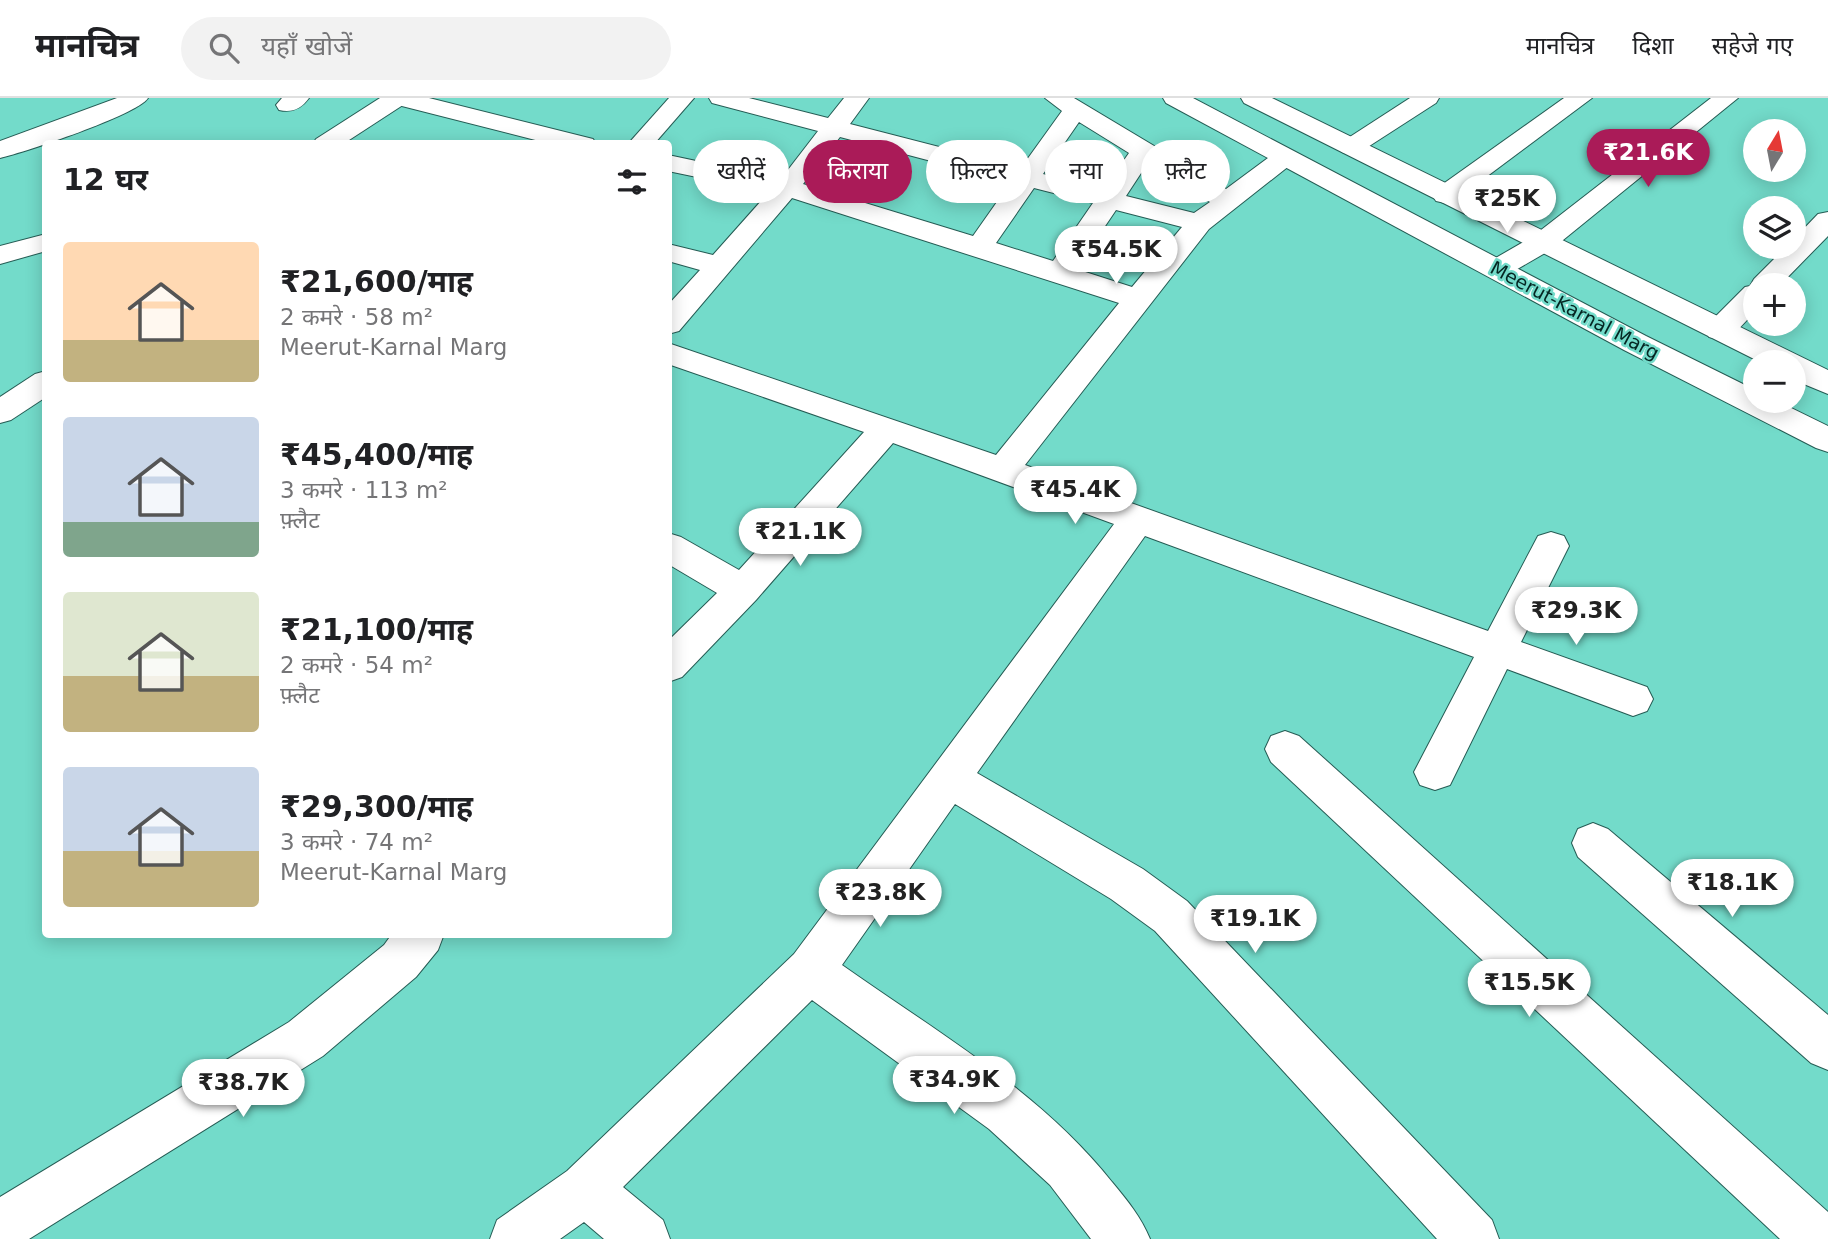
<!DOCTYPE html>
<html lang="hi">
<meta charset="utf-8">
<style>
:root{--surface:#fff;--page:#f2f2f2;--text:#202124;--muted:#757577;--line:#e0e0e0;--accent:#aa1b58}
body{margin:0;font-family:"DejaVu Sans","Noto Sans Devanagari",sans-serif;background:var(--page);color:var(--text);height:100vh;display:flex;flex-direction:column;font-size:26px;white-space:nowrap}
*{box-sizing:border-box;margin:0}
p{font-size:23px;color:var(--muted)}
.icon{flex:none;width:38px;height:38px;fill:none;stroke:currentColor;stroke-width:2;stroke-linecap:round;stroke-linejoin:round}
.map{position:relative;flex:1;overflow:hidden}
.side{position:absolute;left:42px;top:42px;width:630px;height:798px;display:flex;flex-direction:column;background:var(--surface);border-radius:7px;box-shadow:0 4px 18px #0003}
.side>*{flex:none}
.top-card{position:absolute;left:693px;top:42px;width:665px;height:63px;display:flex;gap:14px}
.needle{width:46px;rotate:10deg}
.controls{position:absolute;left:1743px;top:21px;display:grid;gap:14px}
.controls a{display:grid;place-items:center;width:63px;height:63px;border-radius:50%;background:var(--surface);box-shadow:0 4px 18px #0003;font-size:35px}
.price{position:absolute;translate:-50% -60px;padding:0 16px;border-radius:24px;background:#fff;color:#222;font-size:23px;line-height:46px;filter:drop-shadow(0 2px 4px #0008)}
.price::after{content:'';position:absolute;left:50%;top:42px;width:21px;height:16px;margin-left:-10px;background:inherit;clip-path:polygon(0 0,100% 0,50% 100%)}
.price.selected{background:var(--accent);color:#fff}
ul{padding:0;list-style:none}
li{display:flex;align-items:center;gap:21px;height:175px;padding:0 21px}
li span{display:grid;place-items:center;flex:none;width:196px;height:140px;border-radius:7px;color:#555}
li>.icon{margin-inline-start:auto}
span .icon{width:84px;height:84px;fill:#fffc;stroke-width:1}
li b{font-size:30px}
h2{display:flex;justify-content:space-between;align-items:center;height:84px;padding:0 21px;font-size:30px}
.chip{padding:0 24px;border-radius:32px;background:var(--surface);box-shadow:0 4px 18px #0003;font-size:24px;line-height:63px}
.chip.selected{background:var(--accent);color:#fff}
header{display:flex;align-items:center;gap:42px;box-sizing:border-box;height:98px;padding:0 35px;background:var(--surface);border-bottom:2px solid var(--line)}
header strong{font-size:33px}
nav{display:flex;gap:38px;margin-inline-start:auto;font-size:24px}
.search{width:490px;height:63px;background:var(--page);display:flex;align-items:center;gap:18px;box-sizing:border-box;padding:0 24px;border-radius:38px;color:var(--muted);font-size:26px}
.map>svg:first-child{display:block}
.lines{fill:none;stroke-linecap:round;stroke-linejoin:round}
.street-casing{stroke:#255c54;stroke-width:2}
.secondary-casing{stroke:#255c54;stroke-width:2}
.street{fill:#fff;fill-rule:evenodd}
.secondary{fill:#fff;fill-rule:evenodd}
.labels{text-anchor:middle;stroke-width:5;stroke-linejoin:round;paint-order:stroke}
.far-street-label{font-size:19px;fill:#042622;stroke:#73dbca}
</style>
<header>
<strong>मानचित्र</strong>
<div class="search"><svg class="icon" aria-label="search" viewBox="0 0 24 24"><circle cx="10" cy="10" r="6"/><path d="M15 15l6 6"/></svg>यहाँ खोजें</div>
<nav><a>मानचित्र</a><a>दिशा</a><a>सहेजे गए</a></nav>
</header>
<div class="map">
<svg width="1828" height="1141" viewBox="0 0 1828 1141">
<rect width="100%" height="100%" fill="#73dbca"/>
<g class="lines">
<g class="street-casing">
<g id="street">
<path d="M117,0h31c-11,17 -123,54 -148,60v-17z"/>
<path d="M282,0h27c-8,11 -17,15 -30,12l-3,-5z"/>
<path d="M387,0h42l164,41 3,5h-45l-161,-41z"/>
<path d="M669,0h25l-40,46h-26z"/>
<path d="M709,0h40l79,20 16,-20h25l-19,26 171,44 41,-57 -17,-13h29l152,91 50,-37 9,-3 9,3 4,5 -4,5 -85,67 -184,236 463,166 50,-95 13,-4 13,4 5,10 -48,96 126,45 6,12 -6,12 -14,5 -126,-47 -57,116 -15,5 -15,-5 -6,-13 60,-115 -329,-121 -168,237 166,96 44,32 305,319 7,19h-62l-282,-308 -44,-32 -156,-95 -113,161c93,66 198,126 270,217 15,18 29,35 38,57h-59l-41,-54 -61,-56 -177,-129 -189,187 40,33 7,19h-66l-20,-17 -24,17h-70l7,-19 70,-49 227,-217 320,-430 -221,-81 -137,157 -74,77 -14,5v-41l49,-48 -49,-29v-31l13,4 58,33 125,-138 -196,-68v-21l328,112 123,-152 -327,-105 -113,133 -11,3v-29l32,-35 -32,-9v-17l45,11 56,-63 -101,-21v-16l113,24 37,-48 -106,-28zM1079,24l50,31 -26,37 -60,-16zM840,39l171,45 -38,54 -170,-52zM1147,66l63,38 -16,11 -68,-17zM1034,90l59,15 -40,58 -57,-18zM1116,112l66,17 -50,60 -56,-18z"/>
<path d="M1410,0h29l-3,5 -76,49 -9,3 -9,-3 -4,-5 4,-5z"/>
<path d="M1564,0h28l-138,103 -9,2 -9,-2 -4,-6 4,-6z"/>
<path d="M1711,0h27l-186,151 -45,26 -10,3 -10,-3 -4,-6 4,-6 45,-26z"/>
<path d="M1828,114v24l-48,49h-25v26c-14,15 -24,32 -46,26l-4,-7 4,-7 36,-36 5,-1 4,-7 32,-32h8v-8l24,-25z"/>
<path d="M1285,633l14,5 529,476v27h-48l-509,-477 -6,-13 6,-13z"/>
<path d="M1593,725l15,6 220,186v55l-17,-7 -233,-206 -6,-14 6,-14z"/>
<path d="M392,836h52l-6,16 -22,27 -93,79 -294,183h-29v-42l289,-175 95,-77z"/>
</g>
</g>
<g class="secondary-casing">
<g id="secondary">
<path d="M380,0h29l-3,5 -63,41h-30l3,-5z"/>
<path d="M1163,0h30l453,238 109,54v11h22l51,25v26l-12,-4 -192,-98 -458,-247z"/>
<path d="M1241,0h31l556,272v24l-34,-14v-18h-34l-516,-259z"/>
<path d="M46,136v17l-46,13v-18z"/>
<path d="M46,273v26l-35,23 -11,3v-26l35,-23z"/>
</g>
</g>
<use href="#street" class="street"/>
<use href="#secondary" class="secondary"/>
</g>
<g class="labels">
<g class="far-street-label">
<text transform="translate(1575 212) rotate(28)" y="7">Meerut-Karnal Marg</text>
</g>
</g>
</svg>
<div class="controls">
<a><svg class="needle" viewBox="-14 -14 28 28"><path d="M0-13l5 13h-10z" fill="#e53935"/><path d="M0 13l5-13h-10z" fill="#757577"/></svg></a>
<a><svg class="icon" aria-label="layers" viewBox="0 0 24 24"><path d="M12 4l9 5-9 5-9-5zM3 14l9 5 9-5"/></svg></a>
<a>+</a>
<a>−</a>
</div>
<b class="price selected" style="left:1648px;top:91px">₹21.6K</b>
<b class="price" style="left:1507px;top:137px">₹25K</b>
<b class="price" style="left:1116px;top:188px">₹54.5K</b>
<b class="price" style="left:1075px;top:428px">₹45.4K</b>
<b class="price" style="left:800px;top:470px">₹21.1K</b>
<b class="price" style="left:1576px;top:549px">₹29.3K</b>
<b class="price" style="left:1732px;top:821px">₹18.1K</b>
<b class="price" style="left:880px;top:831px">₹23.8K</b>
<b class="price" style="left:1255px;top:857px">₹19.1K</b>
<b class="price" style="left:1529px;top:921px">₹15.5K</b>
<b class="price" style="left:954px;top:1018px">₹34.9K</b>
<b class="price" style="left:243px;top:1021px">₹38.7K</b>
<div class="top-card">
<a class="chip">खरीदें</a>
<a class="chip selected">किराया</a>
<a class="chip">फ़िल्टर</a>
<a class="chip">नया</a>
<a class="chip">फ़्लैट</a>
</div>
<section class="side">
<h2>12 घर<svg class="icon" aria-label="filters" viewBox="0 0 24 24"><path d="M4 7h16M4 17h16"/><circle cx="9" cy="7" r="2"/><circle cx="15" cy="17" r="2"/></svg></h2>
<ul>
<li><span style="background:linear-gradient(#ffd9b3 70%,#c2b280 0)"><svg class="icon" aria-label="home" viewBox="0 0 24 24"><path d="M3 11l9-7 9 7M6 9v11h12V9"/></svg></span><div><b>₹21,600/माह</b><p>2 कमरे · 58 m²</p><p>Meerut-Karnal Marg</p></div></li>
<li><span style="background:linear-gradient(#c9d6e8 75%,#7fa58c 0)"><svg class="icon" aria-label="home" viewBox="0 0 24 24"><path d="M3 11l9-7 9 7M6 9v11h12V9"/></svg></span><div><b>₹45,400/माह</b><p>3 कमरे · 113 m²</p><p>फ़्लैट</p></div></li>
<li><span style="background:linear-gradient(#dfe7d0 60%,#c2b280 0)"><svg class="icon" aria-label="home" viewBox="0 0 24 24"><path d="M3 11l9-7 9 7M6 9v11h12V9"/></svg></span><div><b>₹21,100/माह</b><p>2 कमरे · 54 m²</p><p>फ़्लैट</p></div></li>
<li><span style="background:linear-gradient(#c9d6e8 60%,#c2b280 0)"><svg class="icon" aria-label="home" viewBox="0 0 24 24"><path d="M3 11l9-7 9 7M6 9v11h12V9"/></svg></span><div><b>₹29,300/माह</b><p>3 कमरे · 74 m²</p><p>Meerut-Karnal Marg</p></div></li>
</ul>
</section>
</div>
